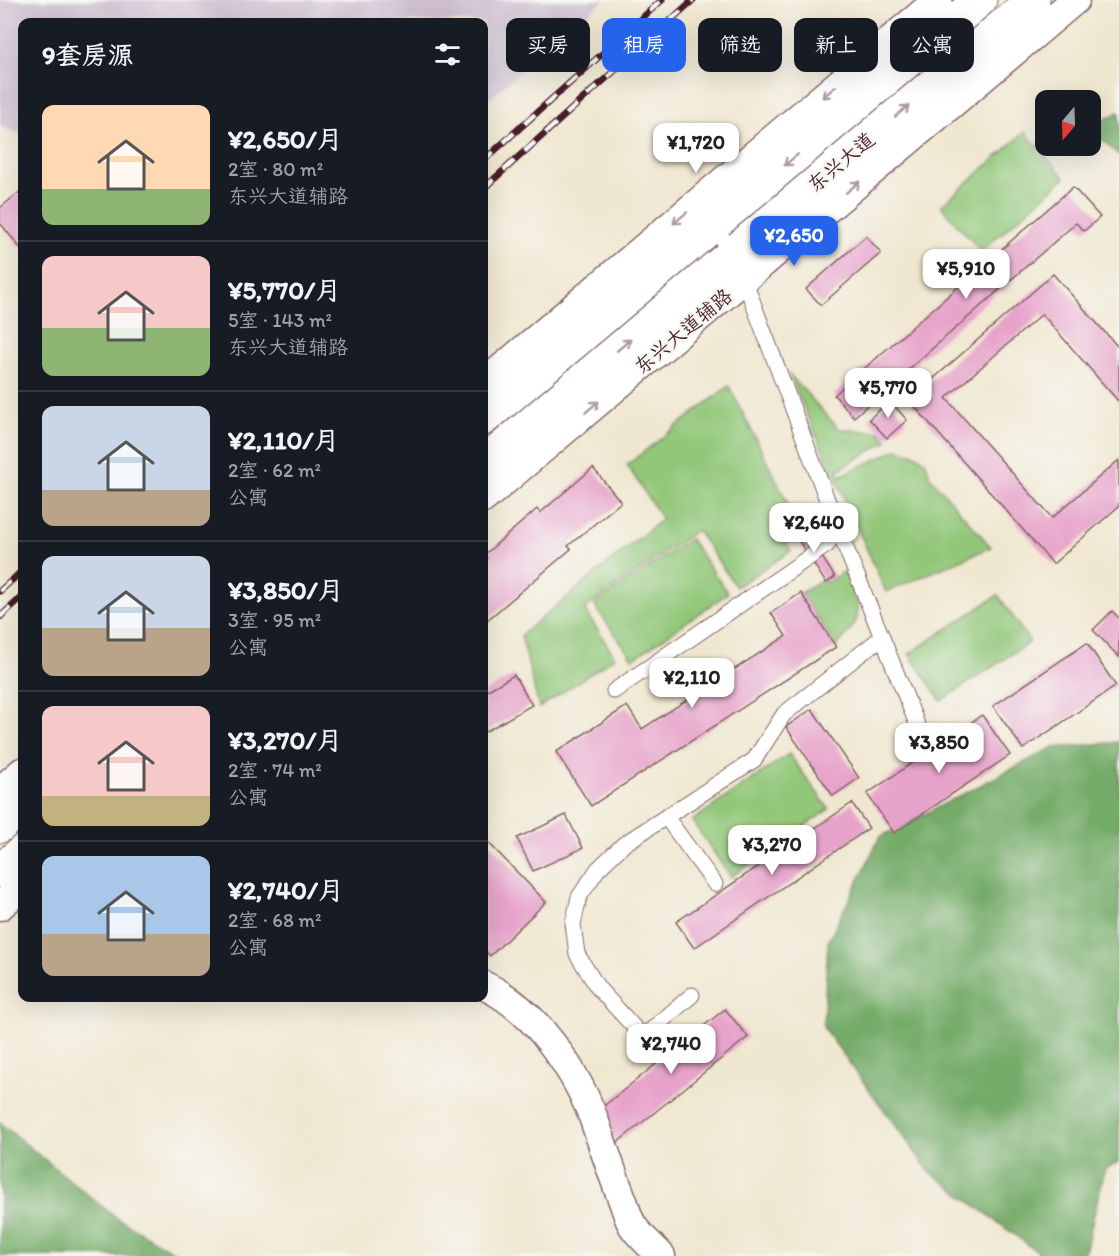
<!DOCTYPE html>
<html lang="zh">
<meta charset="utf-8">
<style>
:root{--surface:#171b24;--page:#20242c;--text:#f1f3f6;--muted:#9ea1a6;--line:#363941;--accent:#2563eb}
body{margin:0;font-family:Itim,"LXGW WenKai TC",sans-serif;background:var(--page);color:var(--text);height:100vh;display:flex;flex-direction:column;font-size:22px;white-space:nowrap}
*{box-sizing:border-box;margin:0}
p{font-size:20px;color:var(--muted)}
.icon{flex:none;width:33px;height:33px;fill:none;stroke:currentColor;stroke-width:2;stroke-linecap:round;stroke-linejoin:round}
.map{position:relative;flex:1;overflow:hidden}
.panel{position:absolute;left:18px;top:18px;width:470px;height:984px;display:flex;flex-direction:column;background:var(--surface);border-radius:12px;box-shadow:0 6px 24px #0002}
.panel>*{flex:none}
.top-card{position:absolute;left:506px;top:18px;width:524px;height:54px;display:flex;gap:12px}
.needle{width:39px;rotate:199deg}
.tools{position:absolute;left:1035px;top:90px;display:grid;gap:12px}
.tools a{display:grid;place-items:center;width:66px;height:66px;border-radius:12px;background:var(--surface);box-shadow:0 6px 24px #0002;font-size:30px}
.price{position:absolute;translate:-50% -51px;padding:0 14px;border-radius:12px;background:#fff;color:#222;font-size:20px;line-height:39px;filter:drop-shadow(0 2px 3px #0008)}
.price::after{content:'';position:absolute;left:50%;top:36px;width:18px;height:14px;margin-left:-9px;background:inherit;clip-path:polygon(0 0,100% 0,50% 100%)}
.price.selected{background:var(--accent);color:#fff}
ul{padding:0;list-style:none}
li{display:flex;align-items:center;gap:18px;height:150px;padding:0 24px}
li+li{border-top:2px solid var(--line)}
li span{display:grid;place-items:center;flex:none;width:168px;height:120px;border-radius:12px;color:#555}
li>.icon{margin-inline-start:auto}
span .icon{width:72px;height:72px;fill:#fffc;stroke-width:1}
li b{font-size:26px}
h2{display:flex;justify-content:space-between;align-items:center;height:72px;padding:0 24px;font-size:26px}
.pill{padding:0 21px;border-radius:12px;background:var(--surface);box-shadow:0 6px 24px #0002;font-size:21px;line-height:54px}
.pill.selected{background:var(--accent);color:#fff}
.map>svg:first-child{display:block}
.industrial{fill:#cebed0}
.green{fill:#92c779;stroke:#6e7352;stroke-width:1.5}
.forest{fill:#75ac69;stroke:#60664a;stroke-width:1.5}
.building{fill:#e7a3ca}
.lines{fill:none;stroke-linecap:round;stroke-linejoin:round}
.lane-casing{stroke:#846565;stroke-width:17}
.street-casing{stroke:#846565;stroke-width:31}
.secondary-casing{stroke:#846565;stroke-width:35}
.lane{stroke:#fff;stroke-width:15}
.street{stroke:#fff;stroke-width:28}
.secondary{stroke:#fff;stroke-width:33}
.rail-casing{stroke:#4a1f2b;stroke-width:7}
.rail{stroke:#f6f6f2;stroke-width:4.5;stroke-dasharray:14;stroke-linecap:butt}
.oneway{stroke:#ae9aa0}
.labels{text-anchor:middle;stroke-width:5;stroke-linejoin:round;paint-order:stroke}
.street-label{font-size:20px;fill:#4a1f2b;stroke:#f6f6f2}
</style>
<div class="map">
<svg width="1119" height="1256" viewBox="0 0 1119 1256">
<rect width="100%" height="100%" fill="#f6f6f2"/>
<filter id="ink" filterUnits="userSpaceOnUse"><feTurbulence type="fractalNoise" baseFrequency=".0167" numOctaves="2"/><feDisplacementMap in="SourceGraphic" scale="12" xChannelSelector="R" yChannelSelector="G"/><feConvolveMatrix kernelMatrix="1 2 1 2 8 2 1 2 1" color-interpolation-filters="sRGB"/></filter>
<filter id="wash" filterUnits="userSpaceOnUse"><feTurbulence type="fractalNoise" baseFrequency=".008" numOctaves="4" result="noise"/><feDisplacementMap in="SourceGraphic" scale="24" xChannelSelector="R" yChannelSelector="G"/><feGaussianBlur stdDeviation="1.35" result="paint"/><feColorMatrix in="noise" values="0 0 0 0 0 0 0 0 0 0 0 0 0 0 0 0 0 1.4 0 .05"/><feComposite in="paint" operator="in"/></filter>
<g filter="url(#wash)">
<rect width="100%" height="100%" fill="#f0e7d0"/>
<path class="industrial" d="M0,0h604l-121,104v-82h-461v113l-22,-9z"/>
<g class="green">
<path d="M1025,132l40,46 -84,73 -40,-45z"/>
<path d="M789,374l50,55 40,3 8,9 -49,29 2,6 58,-27 19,6 9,7 4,15 61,70 -105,45z"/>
<path d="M729,386l71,141 -17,11 8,13 -55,36 -39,-57 -113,79 31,48 -76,51 -18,-73 141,-116 -35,-54z"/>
<path d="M690,539l38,54 -95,66 -39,-54z"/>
<path d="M845,571c7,15 18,35 10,52 -4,8 -13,16 -19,24l-35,-54 22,-14 3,4z"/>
<path d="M998,595l32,47 -89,59 -32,-47z"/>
<path d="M789,754l40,55 -98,68 -39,-56z"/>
</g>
<g class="forest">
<path d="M1119,112v43l-28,-25 -1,-3z"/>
<path d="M1119,742v420l-14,7 -21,87h-41l-114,-85 -106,-144 5,-85 52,-105 172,-89z"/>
<path d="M0,1123l115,94 66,39h-181z"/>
</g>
<g id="blocks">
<g class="building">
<path d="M1073,187l27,30 -16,14 -8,-8 -222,194 -20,-22z"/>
<path d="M22,190v60l-22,-27v-15z"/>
<path d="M866,236l15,17 -60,52 -15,-16z"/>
<path d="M1053,274l66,74v54l-77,-88 -96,84 106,120 67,-58v46l-66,58 -144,-164z"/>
<path d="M890,401l17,19 -20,18 -18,-19z"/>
<path d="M593,468l28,34 -53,44 3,3 -86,73 -2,-3v-57l4,-4 -3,-3 53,-46 3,4z"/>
<path d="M802,526l33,51 -9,6 -33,-51z"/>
<path d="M801,593l35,54 -245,159 -35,-54 71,-46 15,23 144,-93 -15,-23z"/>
<path d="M1112,611l7,7v39l-26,-27z"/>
<path d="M1087,643l29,43 -93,63 -30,-43z"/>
<path d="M514,675l18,30 -49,28v-40z"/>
<path d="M812,709l47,69 -26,18 -47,-69z"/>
<path d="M982,715l28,40 -116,78 -27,-39z"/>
<path d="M852,803l17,25 -175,120 -18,-26z"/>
<path d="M566,815l17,33 -50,23 -16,-33z"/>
<path d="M483,837l63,65 -56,54 -7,-7z"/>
<path d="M725,1009l23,28 -130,105 -23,-29z"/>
</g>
</g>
</g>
<g filter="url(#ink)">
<use href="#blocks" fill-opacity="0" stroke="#846565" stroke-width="1.5"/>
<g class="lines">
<g class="lane-casing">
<g id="lane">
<path d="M715,224l29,55 93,247 82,203"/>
<path d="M614,691l213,-146 10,-19"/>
<path d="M666,817l49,67"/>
<path d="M692,995l-49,42 -45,-49 -21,-34 -4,-30 6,-27 19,-28 26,-25 130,-84 30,-46 98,-77"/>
</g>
</g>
<g class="street-casing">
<g id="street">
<path d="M483,384l455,-384"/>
<path d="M483,499l592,-499"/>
<path d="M0,791l22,-19"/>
<path d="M0,906l22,-19"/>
<path d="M483,985c53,24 96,89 114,143 8,24 16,48 26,73 3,8 5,18 10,25 7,11 19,20 28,30"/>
</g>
</g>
<g class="secondary-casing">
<g id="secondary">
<path d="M483,419l497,-419"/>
<path d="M483,464l550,-464"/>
<path d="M0,826l22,-19"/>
<path d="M0,871l22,-19"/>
</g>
</g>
<use href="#lane" class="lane"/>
<use href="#street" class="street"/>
<use href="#secondary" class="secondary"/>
<g class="rail-casing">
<g id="rail">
<path d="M483,161l179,-161"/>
<path d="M483,189l210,-189"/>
<path d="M0,591l22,-20"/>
<path d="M0,617l22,-20"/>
</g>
</g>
<use href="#rail" class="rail"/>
</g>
<defs><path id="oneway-shaft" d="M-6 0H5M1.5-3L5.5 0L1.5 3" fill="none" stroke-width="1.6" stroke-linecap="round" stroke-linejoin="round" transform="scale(1.5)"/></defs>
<g class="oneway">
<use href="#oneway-shaft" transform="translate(829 92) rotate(140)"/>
<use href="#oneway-shaft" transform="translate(902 111) rotate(-40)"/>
<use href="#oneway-shaft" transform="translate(791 160) rotate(140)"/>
<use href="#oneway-shaft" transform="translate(853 187) rotate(-40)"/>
<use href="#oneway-shaft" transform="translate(680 218) rotate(140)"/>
<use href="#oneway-shaft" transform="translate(624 345) rotate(-40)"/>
<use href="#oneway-shaft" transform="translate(592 407) rotate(-40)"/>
</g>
</g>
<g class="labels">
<g class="street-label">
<text transform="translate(841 162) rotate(-40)" y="7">东兴大道</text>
<text transform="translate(683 331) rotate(-40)" y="7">东兴大道辅路</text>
</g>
</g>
</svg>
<div class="tools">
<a><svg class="needle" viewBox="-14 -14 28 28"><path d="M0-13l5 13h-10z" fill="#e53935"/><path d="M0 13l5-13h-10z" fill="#9ea1a6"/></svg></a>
</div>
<b class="price" style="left:696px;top:174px">¥1,720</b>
<b class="price selected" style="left:794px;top:267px">¥2,650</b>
<b class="price" style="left:966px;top:300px">¥5,910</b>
<b class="price" style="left:888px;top:419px">¥5,770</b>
<b class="price" style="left:814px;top:554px">¥2,640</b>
<b class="price" style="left:692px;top:709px">¥2,110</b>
<b class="price" style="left:939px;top:774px">¥3,850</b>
<b class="price" style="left:772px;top:876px">¥3,270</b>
<b class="price" style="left:671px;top:1075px">¥2,740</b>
<div class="top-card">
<a class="pill">买房</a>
<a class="pill selected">租房</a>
<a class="pill">筛选</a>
<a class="pill">新上</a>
<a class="pill">公寓</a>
</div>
<section class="panel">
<h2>9套房源<svg class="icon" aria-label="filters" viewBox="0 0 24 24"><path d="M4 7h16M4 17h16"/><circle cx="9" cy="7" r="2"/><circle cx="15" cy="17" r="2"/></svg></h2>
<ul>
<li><span style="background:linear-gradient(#ffd9b3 70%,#8fb573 0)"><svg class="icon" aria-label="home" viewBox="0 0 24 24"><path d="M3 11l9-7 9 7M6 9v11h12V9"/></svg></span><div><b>¥2,650/月</b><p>2室 · 80 m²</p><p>东兴大道辅路</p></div></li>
<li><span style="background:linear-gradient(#f6c9c9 60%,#8fb573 0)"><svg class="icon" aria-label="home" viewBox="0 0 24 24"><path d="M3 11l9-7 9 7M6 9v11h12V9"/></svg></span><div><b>¥5,770/月</b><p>5室 · 143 m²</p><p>东兴大道辅路</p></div></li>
<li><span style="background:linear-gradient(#c9d6e8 70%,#b9a48a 0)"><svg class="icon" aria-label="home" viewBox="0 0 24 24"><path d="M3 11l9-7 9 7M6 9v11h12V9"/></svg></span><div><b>¥2,110/月</b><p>2室 · 62 m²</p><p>公寓</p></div></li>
<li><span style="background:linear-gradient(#c9d6e8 60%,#b9a48a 0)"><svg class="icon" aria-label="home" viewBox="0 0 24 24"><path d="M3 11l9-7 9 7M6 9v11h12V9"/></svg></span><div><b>¥3,850/月</b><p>3室 · 95 m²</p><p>公寓</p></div></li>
<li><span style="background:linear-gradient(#f6c9c9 75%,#c2b280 0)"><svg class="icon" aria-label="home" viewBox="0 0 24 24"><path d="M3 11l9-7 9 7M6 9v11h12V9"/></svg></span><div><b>¥3,270/月</b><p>2室 · 74 m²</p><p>公寓</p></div></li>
<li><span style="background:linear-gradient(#a9c7e8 65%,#b9a48a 0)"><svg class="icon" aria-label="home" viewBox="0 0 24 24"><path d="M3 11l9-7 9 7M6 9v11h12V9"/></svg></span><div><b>¥2,740/月</b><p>2室 · 68 m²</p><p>公寓</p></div></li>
</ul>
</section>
</div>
